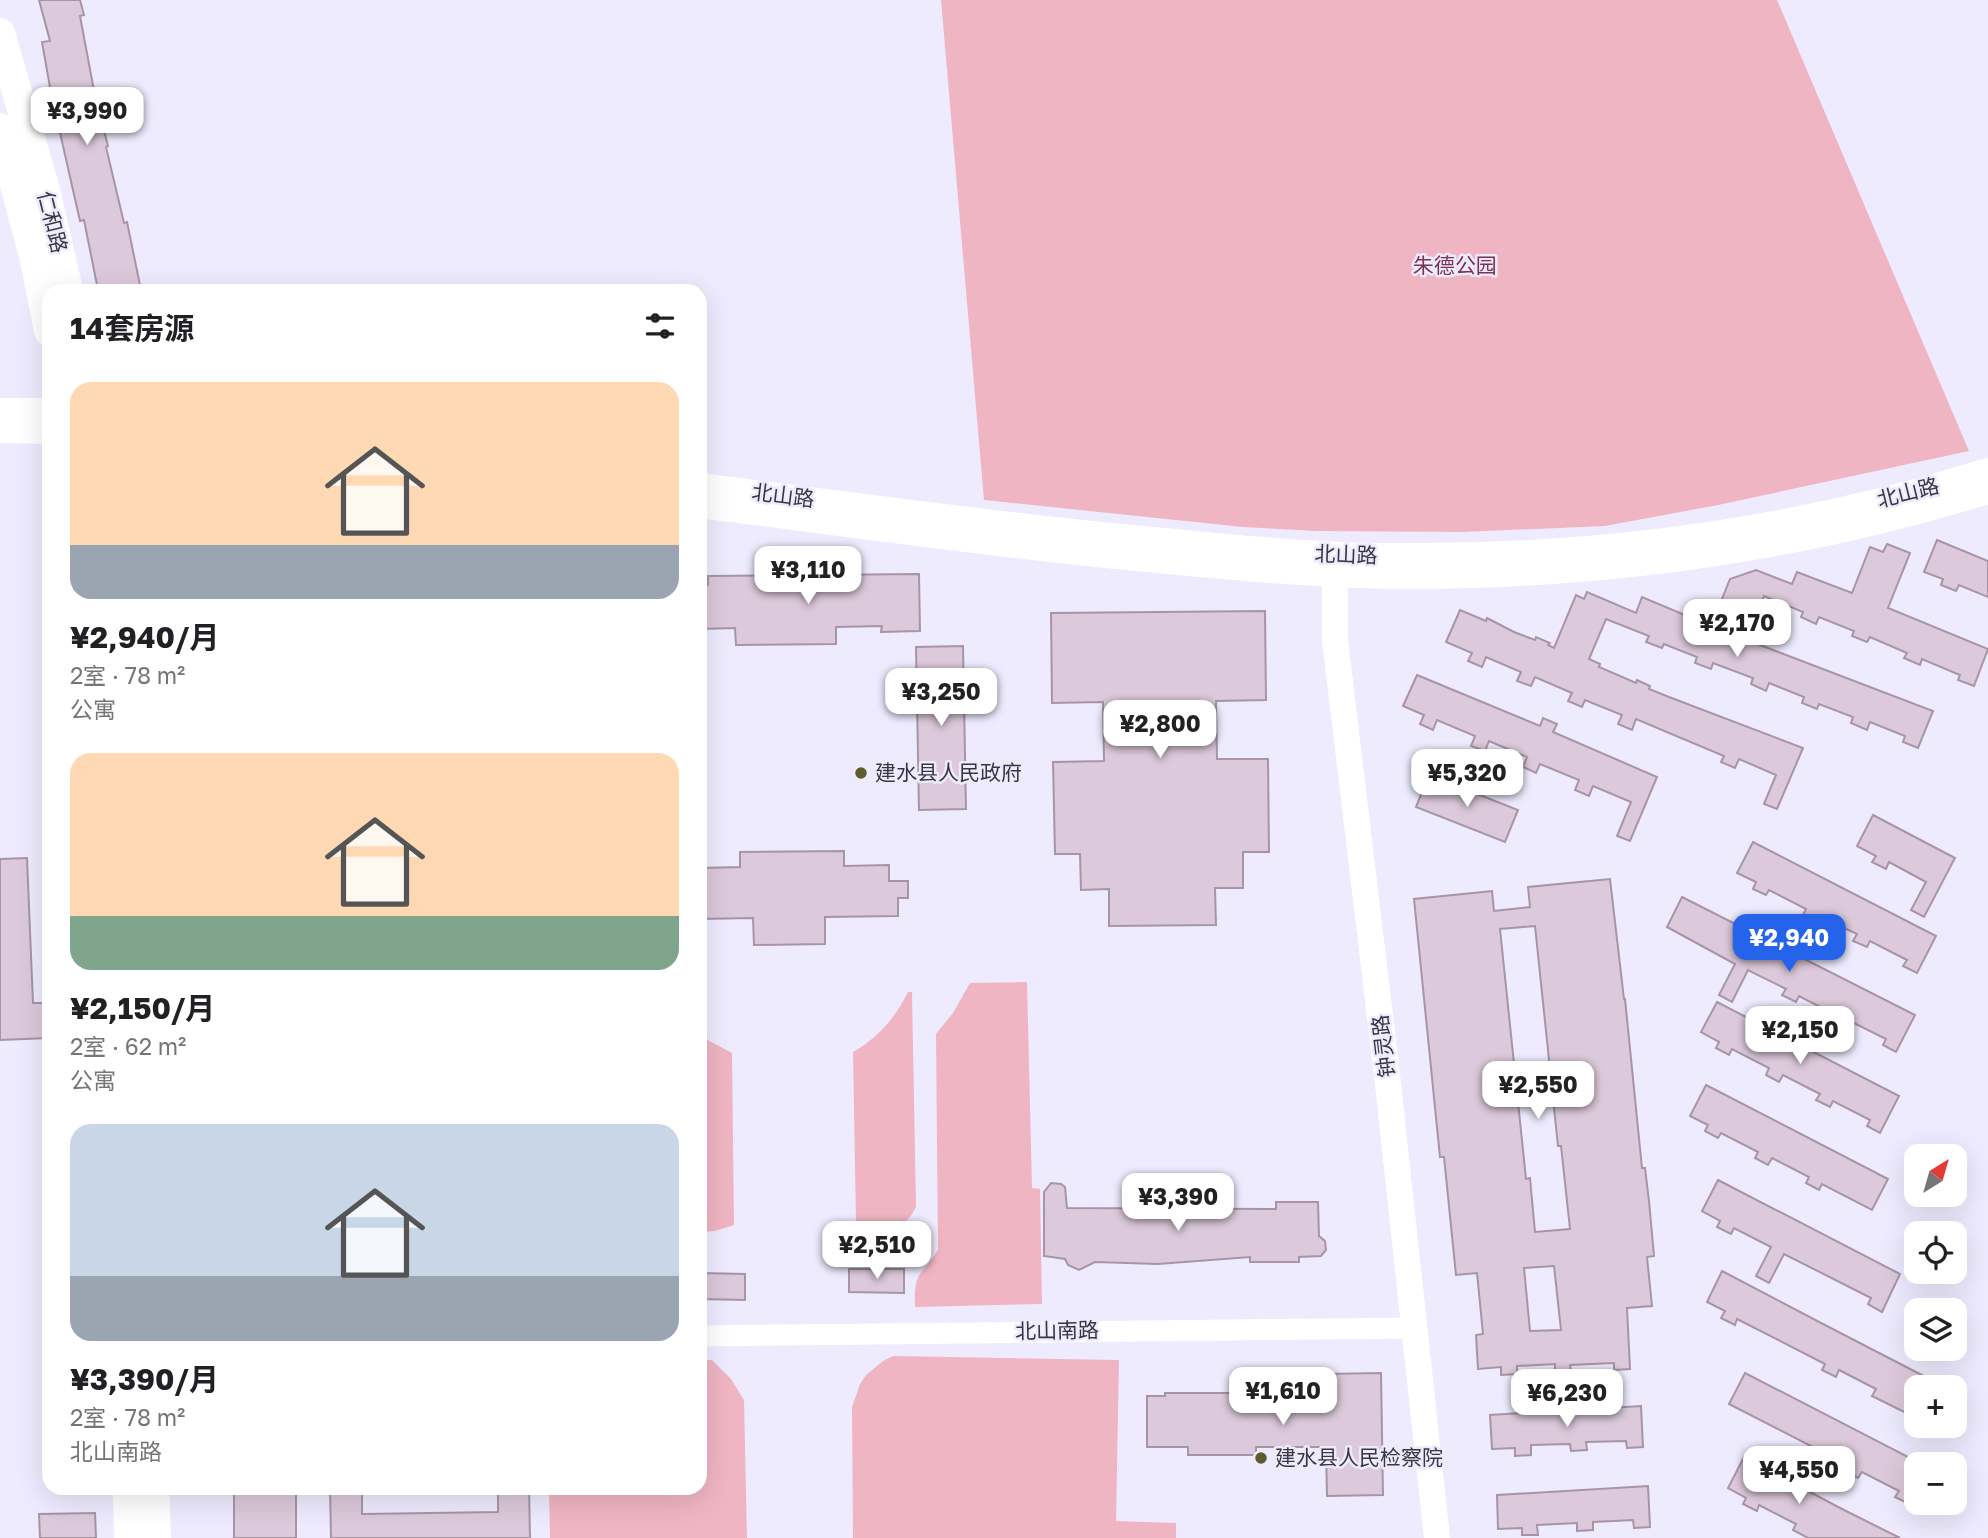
<!DOCTYPE html>
<html lang="zh">
<meta charset="utf-8">
<style>
:root{--surface:#fff;--page:#f6f6f6;--text:#202124;--muted:#757577;--accent:#2563eb}
body{margin:0;font-family:"Golos Text","Noto Sans SC",sans-serif;background:var(--page);color:var(--text);height:100vh;display:flex;flex-direction:column;font-size:26px;white-space:nowrap}
*{box-sizing:border-box;margin:0}
p{font-size:23px;color:var(--muted)}
.icon{flex:none;width:38px;height:38px;fill:none;stroke:currentColor;stroke-width:2;stroke-linecap:round;stroke-linejoin:round}
.map{position:relative;flex:1;overflow:hidden}
.side{position:absolute;left:42px;top:284px;width:665px;height:1211px;display:flex;flex-direction:column;background:var(--surface);border-radius:21px;box-shadow:0 7px 28px #0002}
.side>*{flex:none}
.needle{width:46px;rotate:37deg}
.controls{position:absolute;left:1904px;top:1144px;display:grid;gap:14px}
.controls a{display:grid;place-items:center;width:63px;height:63px;border-radius:14px;background:var(--surface);box-shadow:0 7px 28px #0002;font-size:35px}
.price{position:absolute;translate:-50% -60px;padding:0 16px;border-radius:14px;background:#fff;color:#222;font-size:23px;line-height:46px;filter:drop-shadow(0 2px 4px #0008)}
.price::after{content:'';position:absolute;left:50%;top:42px;width:21px;height:16px;margin-left:-10px;background:inherit;clip-path:polygon(0 0,100% 0,50% 100%)}
.price.active{background:var(--accent);color:#fff}
ul{padding:0;list-style:none}
li{display:grid;align-content:center;gap:14px;height:371px;padding:0 28px}
li span{display:grid;place-items:center;height:217px;border-radius:21px;color:#555}
li>.icon{margin-inline-start:auto}
span .icon{width:126px;height:126px;fill:#fffc;stroke-width:1}
li b{font-size:30px}
h2{display:flex;justify-content:space-between;align-items:center;height:84px;padding:0 28px;font-size:30px}
.map>svg:first-child{display:block}
.green{fill:#f0b5c3}
.building{fill:#dcc9db;stroke:#a795a6;stroke-width:2;fill-rule:evenodd}
.lines{fill:none;stroke-linecap:round;stroke-linejoin:round}
.minor{stroke:#fff;stroke-width:21}
.tertiary{stroke:#fff;stroke-width:26}
.secondary{stroke:#fff;stroke-width:30}
.poi-dot{fill:#5e5d29;stroke:#eeebfe;stroke-width:2.5}
.labels{text-anchor:middle;stroke-width:5;stroke-linejoin:round;paint-order:stroke}
.street-label{font-size:21px;fill:#383740;stroke:#eeebfe}
.park-label{font-size:21px;fill:#7c334b;stroke:#eeebfe}
.poi-label{font-size:21px;fill:#383740;stroke:#eeebfe;text-anchor:start}
</style>
<div class="map">
<svg width="1988" height="1538" viewBox="0 0 1988 1538">
<rect width="100%" height="100%" fill="#eeebfe"/>
<g class="green">
<path d="M941,0h836l192,451 -251,54 -113,21 -142,6 -147,-1 -73,-4 -259,-27z"/>
<path d="M1027,982l5,206 8,1 2,115 -127,3c-1,-37 5,-29 23,-57l-2,-216 17,-21 17,-30z"/>
<path d="M908,992h4l4,214c-10,26 -38,28 -60,16l-3,-170c26,-15 42,-34 55,-60z"/>
<path d="M700,1036l32,17 2,172 -19,6 -15,1z"/>
<path d="M893,1356l226,4 -3,161 60,2v15h-323l-1,-131 8,-23 6,-9 17,-14z"/>
<path d="M700,1360h12l19,19 13,21 3,138h-197l-1,-50h151z"/>
</g>
<g class="building">
<path d="M39,0h41l4,15 -4,1 15,80 13,50 -2,1 18,76 3,-1 14,68h-43l-14,-70 -4,1 -29,-128 -9,-51 8,-1z"/>
<path d="M1937,540l51,21v36l-29,-12 -3,6 -15,-6 2,-6 -19,-7z"/>
<path d="M1887,544l23,9 -22,55 100,41 -14,37 -16,-6 2,-5 -38,-16 -2,6 -16,-7 3,-5 -37,-16 -3,5 -15,-6 2,-5 -35,-14 -3,7 -15,-7 2,-5 -39,-16 -17,44 186,71 -15,37 -15,-6 2,-6 -35,-14 -3,8 -16,-7 2,-6 -34,-13 -2,5 -15,-6 2,-6 -35,-14 -3,8 -15,-7 2,-6 -40,-15 -2,6 -16,-6 2,-6 -33,-13 -2,4 -16,-6 3,-6 -43,-17 -17,40 11,5 -1,3 37,16 1,-3 13,6 -1,3 20,8 134,51 -26,61 -13,-5 12,-29 -37,-16 -4,9 -14,-6 3,-6 -88,-37 -4,11 -14,-6 4,-9 -37,-15 -3,7 -14,-6 4,-8 -37,-16 -4,9 -14,-5 4,-9 -35,-15 -4,10 -14,-6 4,-8 -26,-11 14,-32 26,11 1,-3 27,14 21,8 1,-3 14,6 -2,2 6,3 22,-53 8,4 3,-7 49,21 6,-16 69,29 19,-47 26,-9 36,14 5,-12 55,21 18,-46 13,5z"/>
<path d="M919,574l1,57 -39,1 1,-6 -46,1v17l-100,1 -1,-17 -35,1v-44h8v-9z"/>
<path d="M1265,611l1,89 -50,1 1,58h51l1,93h-26v36h-28l1,37 -107,1v-37l-28,1 -1,-36h-25l-2,-92 51,-1 -1,-59 -51,1 -1,-90z"/>
<path d="M963,646l3,163 -47,1 -3,-163z"/>
<path d="M1417,675l123,51 3,-8 14,6 -4,8 104,45 -27,64 -13,-5 14,-34 -38,-16 -4,10 -14,-6 4,-10 -39,-16 -4,9 -13,-6 4,-10 -38,-16 -4,10 -14,-5 4,-10 -38,-16 -4,10 -13,-6 4,-9 -21,-9z"/>
<path d="M1429,775l89,35 -13,32 -89,-35z"/>
<path d="M1873,815l82,43 -31,59 -13,-7 15,-28 -37,-20 -3,7 -14,-7 4,-6 -19,-10z"/>
<path d="M1753,842l183,94 -19,37 -14,-7 4,-6 -37,-19 -3,6 -14,-6 4,-7 -38,-18 -3,6 -13,-7 3,-6 -37,-19 -3,5 -13,-6 3,-7 -19,-9z"/>
<path d="M844,851v15l45,-1v16h19v17h-10v18l-73,1v27l-71,1 -1,-27 -53,1v-51l40,-1v-15z"/>
<path d="M27,858l6,145h16v35l-49,2v-181z"/>
<path d="M1610,879l14,120h1l17,169h3l4,33 5,55 -7,1 5,49 -25,2 3,61 -16,1v-7l-44,2 1,6 -16,1v-8l-38,2v8l-16,1v-8l-23,2 -2,-34 7,-1 -6,-61 -21,2 -12,-118h-4l-26,-258 78,-8 2,20 36,-4 -2,-20zM1535,926l23,220h3l9,83 -35,3 -5,-54 -4,1 -26,-250zM1554,1266l7,64 -31,1 -6,-63z"/>
<path d="M1682,897l233,118 -19,37 -13,-7 3,-6 -36,-18 -4,7 -13,-7 3,-6 -37,-19 -3,6 -14,-7 4,-6 -38,-19 -16,32 -13,-7 16,-31 -68,-37z"/>
<path d="M1717,1002l182,94 -19,37 -13,-7 3,-6 -37,-19 -3,6 -14,-7 4,-6 -37,-19 -4,7 -13,-7 3,-7 -37,-19 -3,6 -13,-7 3,-6 -18,-10z"/>
<path d="M1706,1085l182,94 -16,31 -50,-26 -3,6 -13,-7 3,-6 -37,-19 -4,7 -13,-7 3,-6 -37,-19 -3,5 -13,-7 3,-6 -18,-9z"/>
<path d="M1718,1180l182,94 -18,38 -14,-8 3,-6 -87,-44 -15,29 -13,-7 15,-29 -37,-19 -3,6 -14,-7 3,-6 -18,-10z"/>
<path d="M1051,1183l10,1 4,3 2,21 209,1v-7h42l1,34 6,5 1,9 -5,6 -22,1v5h-49v-5l-92,7 -63,-2 -16,8 -11,-5 -3,-6 -21,-3v-64z"/>
<path d="M849,1269h55v24l-55,-1z"/>
<path d="M1722,1271l101,53 124,64h-31v30l-44,-22 4,-7 -37,-19 -3,7 -14,-7 3,-6 -88,-45 -2,6 -14,-7 4,-7 -18,-9z"/>
<path d="M700,1273l45,1v26l-45,-1z"/>
<path d="M1381,1373l2,122 -56,1 -1,-49h-70v8h-68v-8h-41v-51h18v-3h117v3h43l-1,-22z"/>
<path d="M1745,1373l171,88v28l-7,15 -14,-7 4,-6 -37,-19 -4,6 -13,-7 3,-6 -119,-61z"/>
<path d="M1641,1406l2,41 -16,1 -1,-7 -40,1 1,8 -16,1 -1,-7 -39,1v10l-16,1v-8l-23,1 -2,-34z"/>
<path d="M1744,1457l100,53 56,28h-92l-15,-8 3,-6 -37,-19 -2,6 -14,-7 3,-6 -18,-10z"/>
<path d="M1648,1486l2,41 -16,1 -1,-8 -40,2v8l-16,1v-8l-40,2 1,10h-16v-7l-24,1 -1,-34z"/>
<rect x="234" y="1488" width="62" height="50"/>
<path d="M330,1488h32v26l136,-2v-24h31l1,50h-199z"/>
<path d="M95,1513l1,25h-56l-1,-24z"/>
</g>
<g class="lines">
<path class="minor" d="M700,1336l715,-8"/>
<g class="tertiary">
<path d="M0,411h49"/>
<path d="M0,430l49,1"/>
<path d="M700,486c151,19 302,40 454,54 80,8 161,16 241,16 200,2 402,-25 593,-85"/>
<path d="M700,505c149,19 298,40 448,54 82,8 164,16 247,17 200,1 402,-26 593,-85"/>
<path d="M1335,559v81l52,435 50,463"/>
</g>
<g class="secondary">
<path d="M0,33l45,157 23,100"/>
<path d="M0,128l35,132 14,71"/>
<path d="M128,1488l1,50"/>
<path d="M154,1488l2,50"/>
</g>
</g>
<g class="poi-dot">
<circle cx="861" cy="773" r="7"/>
<circle cx="1261" cy="1458" r="7"/>
</g>
<g class="labels">
<g class="street-label">
<text transform="translate(52 222) rotate(76)" y="7">仁和路</text>
<text transform="translate(1908 493) rotate(-14)" y="7">北山路</text>
<text transform="translate(783 496) rotate(7)" y="7">北山路</text>
<text transform="translate(1346 555) rotate(2)" y="7">北山路</text>
<text transform="translate(1384 1046) rotate(-97)" y="7">钟灵路</text>
<text transform="translate(1057 1331) rotate(-1)" y="7">北山南路</text>
</g>
<g class="park-label">
<text x="1455" y="273">朱德公园</text>
</g>
<g class="poi-label">
<text x="875" y="780">建水县人民政府</text>
<text x="1275" y="1465">建水县人民检察院</text>
</g>
</g>
</svg>
<div class="controls">
<a><svg class="needle" viewBox="-14 -14 28 28"><path d="M0-13l5 13h-10z" fill="#e53935"/><path d="M0 13l5-13h-10z" fill="#757577"/></svg></a>
<a><svg class="icon" aria-label="locate" viewBox="0 0 24 24"><circle cx="12" cy="12" r="6"/><path d="M12 2v4M12 18v4M2 12h4M18 12h4"/></svg></a>
<a><svg class="icon" aria-label="layers" viewBox="0 0 24 24"><path d="M12 4l9 5-9 5-9-5zM3 14l9 5 9-5"/></svg></a>
<a>+</a>
<a>−</a>
</div>
<b class="price" style="left:87px;top:147px">¥3,990</b>
<b class="price" style="left:808px;top:606px">¥3,110</b>
<b class="price" style="left:1737px;top:659px">¥2,170</b>
<b class="price" style="left:941px;top:728px">¥3,250</b>
<b class="price" style="left:1160px;top:760px">¥2,800</b>
<b class="price" style="left:1467px;top:809px">¥5,320</b>
<b class="price active" style="left:1789px;top:974px">¥2,940</b>
<b class="price" style="left:1800px;top:1066px">¥2,150</b>
<b class="price" style="left:1538px;top:1121px">¥2,550</b>
<b class="price" style="left:1178px;top:1233px">¥3,390</b>
<b class="price" style="left:877px;top:1281px">¥2,510</b>
<b class="price" style="left:1283px;top:1427px">¥1,610</b>
<b class="price" style="left:1567px;top:1429px">¥6,230</b>
<b class="price" style="left:1799px;top:1506px">¥4,550</b>
<section class="side">
<h2>14套房源<svg class="icon" aria-label="filters" viewBox="0 0 24 24"><path d="M4 7h16M4 17h16"/><circle cx="9" cy="7" r="2"/><circle cx="15" cy="17" r="2"/></svg></h2>
<ul>
<li><span style="background:linear-gradient(#ffd9b3 75%,#9aa5b1 0)"><svg class="icon" aria-label="home" viewBox="0 0 24 24"><path d="M3 11l9-7 9 7M6 9v11h12V9"/></svg></span><div><b>¥2,940/月</b><p>2室 · 78 m²</p><p>公寓</p></div></li>
<li><span style="background:linear-gradient(#ffd9b3 75%,#7fa58c 0)"><svg class="icon" aria-label="home" viewBox="0 0 24 24"><path d="M3 11l9-7 9 7M6 9v11h12V9"/></svg></span><div><b>¥2,150/月</b><p>2室 · 62 m²</p><p>公寓</p></div></li>
<li><span style="background:linear-gradient(#c9d6e8 70%,#9aa5b1 0)"><svg class="icon" aria-label="home" viewBox="0 0 24 24"><path d="M3 11l9-7 9 7M6 9v11h12V9"/></svg></span><div><b>¥3,390/月</b><p>2室 · 78 m²</p><p>北山南路</p></div></li>
</ul>
</section>
</div>
